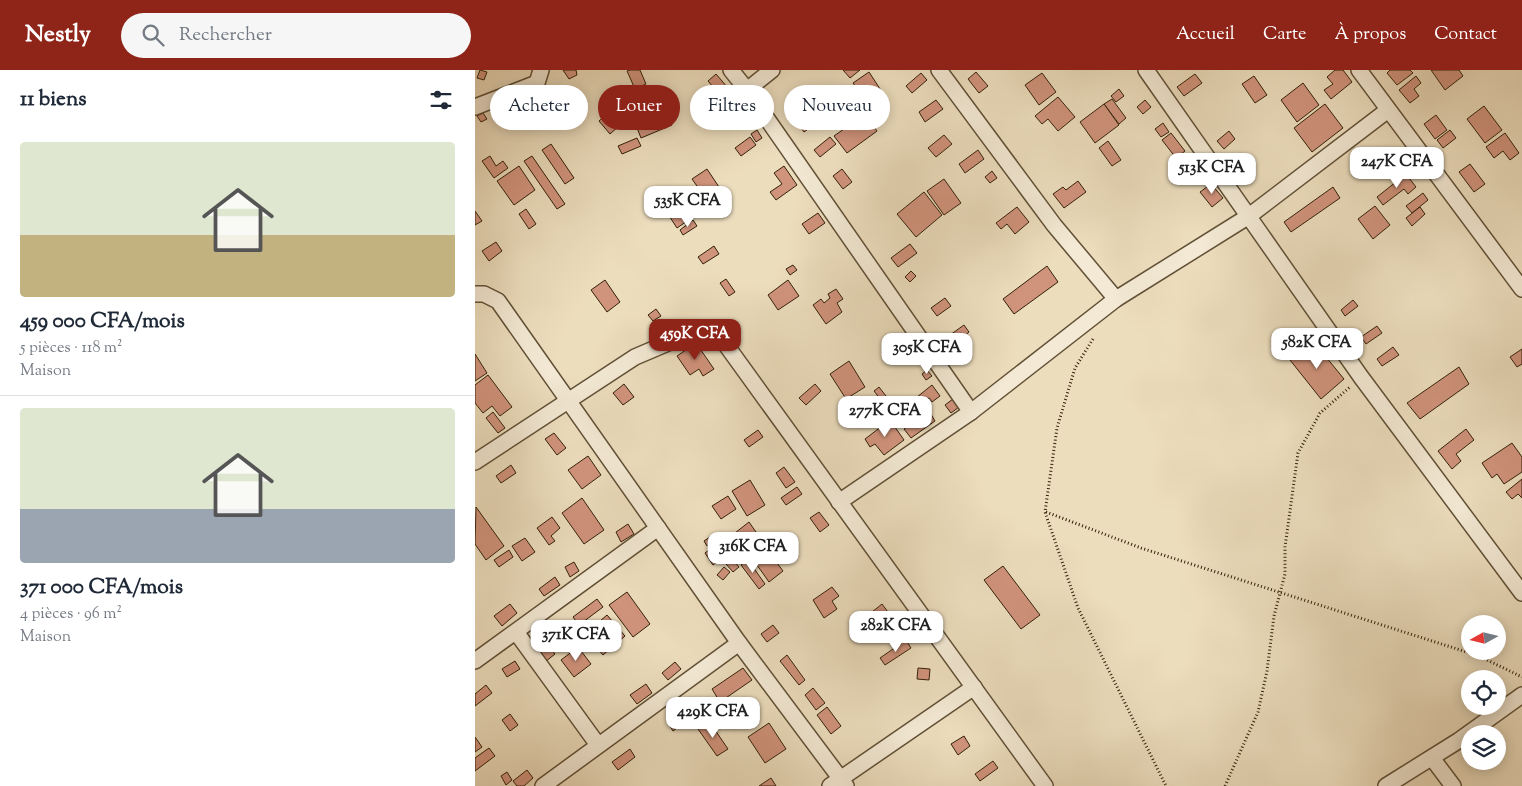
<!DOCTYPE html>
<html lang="fr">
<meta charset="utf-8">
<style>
:root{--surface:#fff;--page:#f6f6f7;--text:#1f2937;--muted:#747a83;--line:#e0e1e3;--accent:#8f2418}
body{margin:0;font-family:"Sorts Mill Goudy",serif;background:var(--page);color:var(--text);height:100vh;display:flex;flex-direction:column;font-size:19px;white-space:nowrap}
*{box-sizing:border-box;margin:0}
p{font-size:16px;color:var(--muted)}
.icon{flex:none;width:28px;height:28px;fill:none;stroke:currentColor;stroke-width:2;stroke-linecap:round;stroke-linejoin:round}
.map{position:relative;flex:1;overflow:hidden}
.side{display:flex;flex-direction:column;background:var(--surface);width:475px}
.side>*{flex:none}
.hud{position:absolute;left:15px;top:15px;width:475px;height:45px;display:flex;gap:10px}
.needle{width:32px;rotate:262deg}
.fabs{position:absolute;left:986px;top:545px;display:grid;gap:10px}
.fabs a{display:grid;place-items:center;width:45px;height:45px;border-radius:50%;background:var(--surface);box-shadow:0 2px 12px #0003;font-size:25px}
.price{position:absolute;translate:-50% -42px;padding:0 11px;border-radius:10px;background:#fff;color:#222;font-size:16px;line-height:32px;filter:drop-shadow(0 1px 2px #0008)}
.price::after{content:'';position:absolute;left:50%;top:30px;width:15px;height:11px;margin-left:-8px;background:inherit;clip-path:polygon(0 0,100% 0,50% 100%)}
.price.current{background:var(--accent);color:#fff}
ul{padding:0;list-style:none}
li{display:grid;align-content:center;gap:10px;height:265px;padding:0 20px}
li+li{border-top:1px solid var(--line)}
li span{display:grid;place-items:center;height:155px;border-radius:5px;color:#555}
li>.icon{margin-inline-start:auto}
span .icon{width:90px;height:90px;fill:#fffc;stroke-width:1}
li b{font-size:21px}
h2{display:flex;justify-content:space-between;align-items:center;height:60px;padding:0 20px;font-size:21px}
.pill{padding:0 18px;border-radius:22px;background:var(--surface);box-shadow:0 2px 12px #0003;font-size:18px;line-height:45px}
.pill.current{background:var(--accent);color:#fff}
header{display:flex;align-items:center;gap:30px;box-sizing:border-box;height:70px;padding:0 25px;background:var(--accent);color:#fff}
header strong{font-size:24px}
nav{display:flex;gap:28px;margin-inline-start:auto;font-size:18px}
.search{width:350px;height:45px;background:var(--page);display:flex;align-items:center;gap:12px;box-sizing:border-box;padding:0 18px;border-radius:28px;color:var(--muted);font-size:19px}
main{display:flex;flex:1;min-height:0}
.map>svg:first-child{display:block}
.building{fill:#d0937c;stroke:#332109}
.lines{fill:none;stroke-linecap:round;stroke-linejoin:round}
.street-casing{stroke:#615036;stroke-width:18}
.path{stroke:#332109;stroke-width:3;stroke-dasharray:1 2.5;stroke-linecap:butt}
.street{stroke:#f3e9d4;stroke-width:15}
</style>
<header>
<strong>Nestly</strong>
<div class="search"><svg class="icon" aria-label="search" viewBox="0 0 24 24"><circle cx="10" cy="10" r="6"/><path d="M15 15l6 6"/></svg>Rechercher</div>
<nav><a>Accueil</a><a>Carte</a><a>À propos</a><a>Contact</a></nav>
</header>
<main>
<section class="side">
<h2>11 biens<svg class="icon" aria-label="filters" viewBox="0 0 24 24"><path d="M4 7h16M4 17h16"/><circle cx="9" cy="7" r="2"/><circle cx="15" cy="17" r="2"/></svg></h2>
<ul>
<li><span style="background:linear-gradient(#dfe7d0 60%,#c2b280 0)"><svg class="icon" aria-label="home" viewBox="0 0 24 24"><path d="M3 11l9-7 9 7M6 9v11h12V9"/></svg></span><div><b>459 000 CFA/mois</b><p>5 pièces · 118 m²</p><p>Maison</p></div></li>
<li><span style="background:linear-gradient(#dfe7d0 65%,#9aa5b1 0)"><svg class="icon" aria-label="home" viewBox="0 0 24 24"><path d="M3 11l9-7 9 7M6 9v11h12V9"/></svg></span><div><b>371 000 CFA/mois</b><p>4 pièces · 96 m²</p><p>Maison</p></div></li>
</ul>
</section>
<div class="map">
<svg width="1047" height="716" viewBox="0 0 1047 716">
<rect width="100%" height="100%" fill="#ecddbd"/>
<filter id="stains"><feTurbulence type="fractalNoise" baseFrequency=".004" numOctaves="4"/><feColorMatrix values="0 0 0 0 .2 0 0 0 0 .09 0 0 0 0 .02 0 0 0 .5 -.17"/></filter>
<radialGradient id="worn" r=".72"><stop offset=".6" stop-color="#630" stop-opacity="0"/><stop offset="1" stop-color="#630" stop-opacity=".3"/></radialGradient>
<g class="building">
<path d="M5,0l7,2 -3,8 -7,-2z"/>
<path d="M88,0h13l1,5 -8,4z"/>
<path d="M155,0h10l6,14 -11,5 -8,-18z"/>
<path d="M368,0h17l-10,8z"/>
<path d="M860,0h8l9,12 -21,17 -7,-9 9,-6 -6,-7z"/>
<path d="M915,0h20l3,3 -16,12 -10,-12z"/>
<path d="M956,0h28l4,6 -18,14z"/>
<path d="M394,2l15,23 -15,11 -16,-23z"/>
<path d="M501,2l12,14 -9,7 -11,-14z"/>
<path d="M446,3l6,7 -15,13 -6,-7z"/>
<path d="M567,3l14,19 -17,13 -14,-20z"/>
<path d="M241,4l12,14 -8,7 -12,-14z"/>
<path d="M720,4l7,9 -18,13 -7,-9z"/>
<path d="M779,6l13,19 -12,8 -13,-19z"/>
<path d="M941,6l5,7 -7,6 5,7 -9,7 -11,-13z"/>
<path d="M828,13l16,22 -22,17 -16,-22z"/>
<path d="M644,19l5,7 -8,6 -5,-6z"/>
<path d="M583,27l17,20 -17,14 -10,-12 -6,5 -7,-8z"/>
<path d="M637,29l14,19 -7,6 -15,-20z"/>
<path d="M461,30l7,9 -18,13 -6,-10z"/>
<path d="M670,30l6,7 -8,7 -6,-7z"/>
<path d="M318,33l18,24 -7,5 -18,-23z"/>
<path d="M629,34l15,21 -24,18 -15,-21z"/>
<path d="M850,34l18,24 -31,24 -18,-24z"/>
<path d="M1009,36l18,24 -17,13 -18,-24z"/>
<path d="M8,43l4,6 -6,3 -4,-6z"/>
<path d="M133,43l11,13 -9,8 -11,-13z"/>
<path d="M390,44l12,17 -30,22 -13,-17z"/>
<path d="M192,45l5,10 -31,13 -4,-10z"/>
<path d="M961,45l11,15 -12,9 -11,-15z"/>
<path d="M688,53l6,9 -8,5 -6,-8z"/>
<path d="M282,60l5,8 -6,4 -5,-8z"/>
<path d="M975,60l6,8 -13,10 -6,-8z"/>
<path d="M754,61l6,8 -11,10 -7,-8z"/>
<path d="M696,63l14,18 -9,7 -14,-18z"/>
<path d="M1030,63l14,20 -9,7 -7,-9 -9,7 -8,-11z"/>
<path d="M469,65l8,9 -16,13 -8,-9z"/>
<path d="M275,67l6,8 -15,11 -6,-8z"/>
<path d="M355,67l6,7 -16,13 -6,-7z"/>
<path d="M162,68l4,8 -19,8 -4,-8z"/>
<path d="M633,71l13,19 -9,6 -13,-18z"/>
<path d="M76,74l23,34 -9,6 -23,-34z"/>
<path d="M503,80l6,9 -19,14 -6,-9z"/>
<path d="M922,83l12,17 -10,7 -12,-16z"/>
<path d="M15,86l6,10 7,-5 5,7 -14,10 -12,-17z"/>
<path d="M57,86l33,48 -8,5 -33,-48z"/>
<path d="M995,94l15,20 -11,8 -15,-20z"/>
<path d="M44,96l16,24 -21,15 -17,-24z"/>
<path d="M309,96l13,19 -21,15 -6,-8 12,-8 -8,-11z"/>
<path d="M232,99l16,24 -14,10 -17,-24z"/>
<path d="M367,99l10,13 -9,7 -10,-13z"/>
<path d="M517,101l5,7 -7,5 -5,-6z"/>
<path d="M931,104l10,13 -8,7 -4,-5 -21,16 -6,-8z"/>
<path d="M469,109l17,24 -17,12 -17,-24z"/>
<path d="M603,111l8,11 -22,16 -11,-14 10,-7 3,3z"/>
<path d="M736,114l12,14 -11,9 -12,-15z"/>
<path d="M858,117l7,11 -49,34 -7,-10z"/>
<path d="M449,122l18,23 -26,22 -19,-23z"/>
<path d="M948,123l5,7 -16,13 -6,-7z"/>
<path d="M203,124l15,23 -16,11 -15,-23z"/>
<path d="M900,136l15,19 -17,14 -15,-20z"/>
<path d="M542,137l12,15 -14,12 -8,-10 -6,5 -5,-6z"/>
<path d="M945,137l5,7 -13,12 -6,-8z"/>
<path d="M51,139l10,15 -7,5 -10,-15z"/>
<path d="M0,141l7,10 -7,4z"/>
<path d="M343,143l7,10 -16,11 -7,-10z"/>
<path d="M218,150l4,6 -14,9 -3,-5z"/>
<path d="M21,172l6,9 -13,10 -7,-10z"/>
<path d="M435,174l7,9 -19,14 -7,-9z"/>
<path d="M239,176l5,8 -16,10 -5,-7z"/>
<path d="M318,195l4,5 -7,5 -4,-6z"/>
<path d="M572,196l11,16 -44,32 -11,-15z"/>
<path d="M436,201l5,5 -6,6 -5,-5z"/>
<path d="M251,209l9,13 -6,4 -9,-13z"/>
<path d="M130,210l15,22 -13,10 -16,-22z"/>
<path d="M313,210l11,16 -21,14 -10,-15z"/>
<path d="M361,219l7,10 -6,4 5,9 -16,12 -13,-19 8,-6 3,4 6,-5 -2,-4z"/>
<path d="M470,228l6,8 -14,10 -6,-8z"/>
<path d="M878,230l5,6 -13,10 -4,-6z"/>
<path d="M181,239l5,7 -8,5 -5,-6z"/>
<path d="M489,255l5,7 -13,11 -6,-8z"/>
<path d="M902,256l5,7 -16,11 -5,-7z"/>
<path d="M428,267l10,14 -5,4 -10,-14z"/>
<path d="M838,271l31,38 -23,20 -31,-39z"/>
<path d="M221,273l18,26 -11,7 -4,-7 -9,6 -13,-19z"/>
<path d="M918,277l6,8 -17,11 -5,-7z"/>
<path d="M1047,279v15l-5,3 -7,-10z"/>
<path d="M0,284l12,19 -12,8z"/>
<path d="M374,291l16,26 -19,12 -16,-25z"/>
<path d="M984,297l10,17 -49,35 -13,-16z"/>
<path d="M452,300l5,6 -6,4 -4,-6z"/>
<path d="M13,305l24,32 -12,9 -8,-10 -9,7 -8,-10v-18z"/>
<path d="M149,314l10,13 -11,8 -10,-12z"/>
<path d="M340,314l6,7 -15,14 -7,-7z"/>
<path d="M457,315l8,11 -8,6 -3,-4 -7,5 -5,-6z"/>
<path d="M404,317l7,9 -5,4 -7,-9z"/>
<path d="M400,328l12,16 -16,11 -11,-17z"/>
<path d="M478,329l6,8 -8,6 -6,-8z"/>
<path d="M439,331l8,11 -20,14 -8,-11z"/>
<path d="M454,341l6,10 -24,17 -7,-9z"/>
<path d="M18,342l12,16 -7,5 -12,-15z"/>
<path d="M415,350l14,20 -20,15 -9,-11 -5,3 -5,-8z"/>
<path d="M991,359l8,11 -18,14 5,7 -9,8 -14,-18z"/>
<path d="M283,360l5,7 -14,10 -5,-7z"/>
<path d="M79,363l12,15 -9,7 -12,-16z"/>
<path d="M1037,373l10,14v15l-18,12 -7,-10 -5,4 -10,-15z"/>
<path d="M113,386l13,19 -19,14 -14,-19z"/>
<path d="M36,395l5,8 -15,10 -5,-7z"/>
<path d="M309,397l11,15 -9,6 -10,-15z"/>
<path d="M1047,409v19l-4,-4 -6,5 -6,-7z"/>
<path d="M275,410l15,25 -18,11 -15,-25z"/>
<path d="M322,417l5,7 -16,11 -5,-7z"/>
<path d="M253,426l8,13 -15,10 -9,-13z"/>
<path d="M107,428l22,32 -20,14 -22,-31z"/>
<path d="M1,437l28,39 -18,14 -11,-16z"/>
<path d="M344,442l10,13 -9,7 -10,-14z"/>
<path d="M77,447l8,11 -9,8 4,5 -6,4 -12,-17z"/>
<path d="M274,452l16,23 -23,17 -16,-22z"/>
<path d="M153,454l6,10 -13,8 -5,-10z"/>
<path d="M238,465l3,5 -9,6 -3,-5z"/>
<path d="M50,468l10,14 -13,9 -10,-15z"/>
<path d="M246,471l8,12 -16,12 -8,-12z"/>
<path d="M291,478l17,23 -14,11 -17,-24z"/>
<path d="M34,480l4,7 -14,10 -5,-7z"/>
<path d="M257,489l7,8 -6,5 -7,-8z"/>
<path d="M273,490l17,24 -6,5 -18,-24z"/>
<path d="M99,492l5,9 -9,6 -5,-10z"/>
<path d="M528,496l37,49 -19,14 -37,-49z"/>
<path d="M249,497l6,5 -7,8 -6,-5z"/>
<path d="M80,507l5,8 -16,11 -5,-7z"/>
<path d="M357,517l7,9 -7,5 5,8 -13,9 -11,-18z"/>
<path d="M152,522l23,32 -17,13 -24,-32z"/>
<path d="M122,529l6,8 -24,18 -6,-8z"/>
<path d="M35,534l7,9 -15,13 -8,-10z"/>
<path d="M407,534l12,16 -11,8 -11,-16z"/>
<path d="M132,545l18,21 -22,19 -18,-21z"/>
<path d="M298,555l6,8 -12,9 -6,-8z"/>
<path d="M69,570l11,14 -10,8 -11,-15z"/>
<path d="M431,570l5,8 -26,17 -5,-7z"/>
<path d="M103,577l13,17 -17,13 -13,-17z"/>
<path d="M312,585l18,25 -6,5 -19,-24z"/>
<path d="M40,591l5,8 -13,8 -5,-8z"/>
<path d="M200,592l6,7 -13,11 -6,-7z"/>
<path d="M268,598l9,12 -32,22 -8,-13z"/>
<path d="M443,598l12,1 -1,11 -12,-1z"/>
<path d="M171,614l6,9 -15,11 -7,-9z"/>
<path d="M11,615l6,8 -17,13v-12z"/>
<path d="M338,618l12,15 -9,7 -11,-15z"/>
<path d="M225,630l5,7 -16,11 -5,-7z"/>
<path d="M352,637l14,19 -10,8 -14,-19z"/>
<path d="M35,644l8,11 -8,6 -8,-11z"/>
<path d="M207,644l5,7 -14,10 -5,-8z"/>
<path d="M234,651l19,28 -11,7 -19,-27z"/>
<path d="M294,653l17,26 -21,14 -17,-26z"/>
<path d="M489,666l6,10 -12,9 -7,-11z"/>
<path d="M0,667l7,10 -7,5z"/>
<path d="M14,678l6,8 -20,15v-13z"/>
<path d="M155,679l5,8 -17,13 -6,-8z"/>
<path d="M518,691l5,7 -18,13 -5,-7z"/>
<path d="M52,700l6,8 -9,8h-7l-4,-5z"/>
<path d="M32,702l5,8 -6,5 -5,-9z"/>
<path d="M296,708l5,8h-17z"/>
</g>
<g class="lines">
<g class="street-casing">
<g id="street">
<path d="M256,0l16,20 25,-20"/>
<path d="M464,0l115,155 62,74"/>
<path d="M671,0l215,307 161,216"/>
<path d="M884,0l163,219"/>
<path d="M272,20l224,322"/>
<path d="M0,37l62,-24 4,-13"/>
<path d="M0,224h9l14,7 241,342 107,143"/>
<path d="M0,392l160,-105 54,-23 18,-3 17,11 321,444"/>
<path d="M364,432l132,-90 145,-113 133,-83 139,-106"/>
<path d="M41,562l82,113"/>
<path d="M0,591l183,-133"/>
<path d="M957,688l21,28"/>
<path d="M68,716l196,-143"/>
<path d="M355,716l144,-99"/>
<path d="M911,716l72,-45 64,-46"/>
</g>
</g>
<g class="path">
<path d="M618,269l-18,29 -18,60 -12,84 33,96 88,178"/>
<path d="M571,442l95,36 338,108 43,21"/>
<path d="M750,716l33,-74 9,-41 7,-55 11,-42v-27l13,-94 22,-40 30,-26"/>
</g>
<use href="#street" class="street"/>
</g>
<rect width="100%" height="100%" filter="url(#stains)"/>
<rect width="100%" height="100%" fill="url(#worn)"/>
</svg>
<div class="fabs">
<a><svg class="needle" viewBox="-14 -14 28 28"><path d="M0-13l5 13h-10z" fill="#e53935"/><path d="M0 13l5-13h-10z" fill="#747a83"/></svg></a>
<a><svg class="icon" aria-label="locate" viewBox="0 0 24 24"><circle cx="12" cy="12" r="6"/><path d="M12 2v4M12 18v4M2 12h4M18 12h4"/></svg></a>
<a><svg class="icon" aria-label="layers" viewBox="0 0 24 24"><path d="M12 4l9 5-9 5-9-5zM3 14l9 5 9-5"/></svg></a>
</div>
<b class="price" style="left:922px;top:119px">247K CFA</b>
<b class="price" style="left:737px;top:125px">513K CFA</b>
<b class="price" style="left:213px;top:158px">535K CFA</b>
<b class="price current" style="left:220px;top:291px">459K CFA</b>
<b class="price" style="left:842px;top:300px">582K CFA</b>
<b class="price" style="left:452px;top:305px">305K CFA</b>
<b class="price" style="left:410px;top:368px">277K CFA</b>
<b class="price" style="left:278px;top:504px">316K CFA</b>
<b class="price" style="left:421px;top:583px">282K CFA</b>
<b class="price" style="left:101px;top:592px">371K CFA</b>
<b class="price" style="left:238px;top:669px">429K CFA</b>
<div class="hud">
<a class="pill">Acheter</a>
<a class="pill current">Louer</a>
<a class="pill">Filtres</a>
<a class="pill">Nouveau</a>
</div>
</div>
</main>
